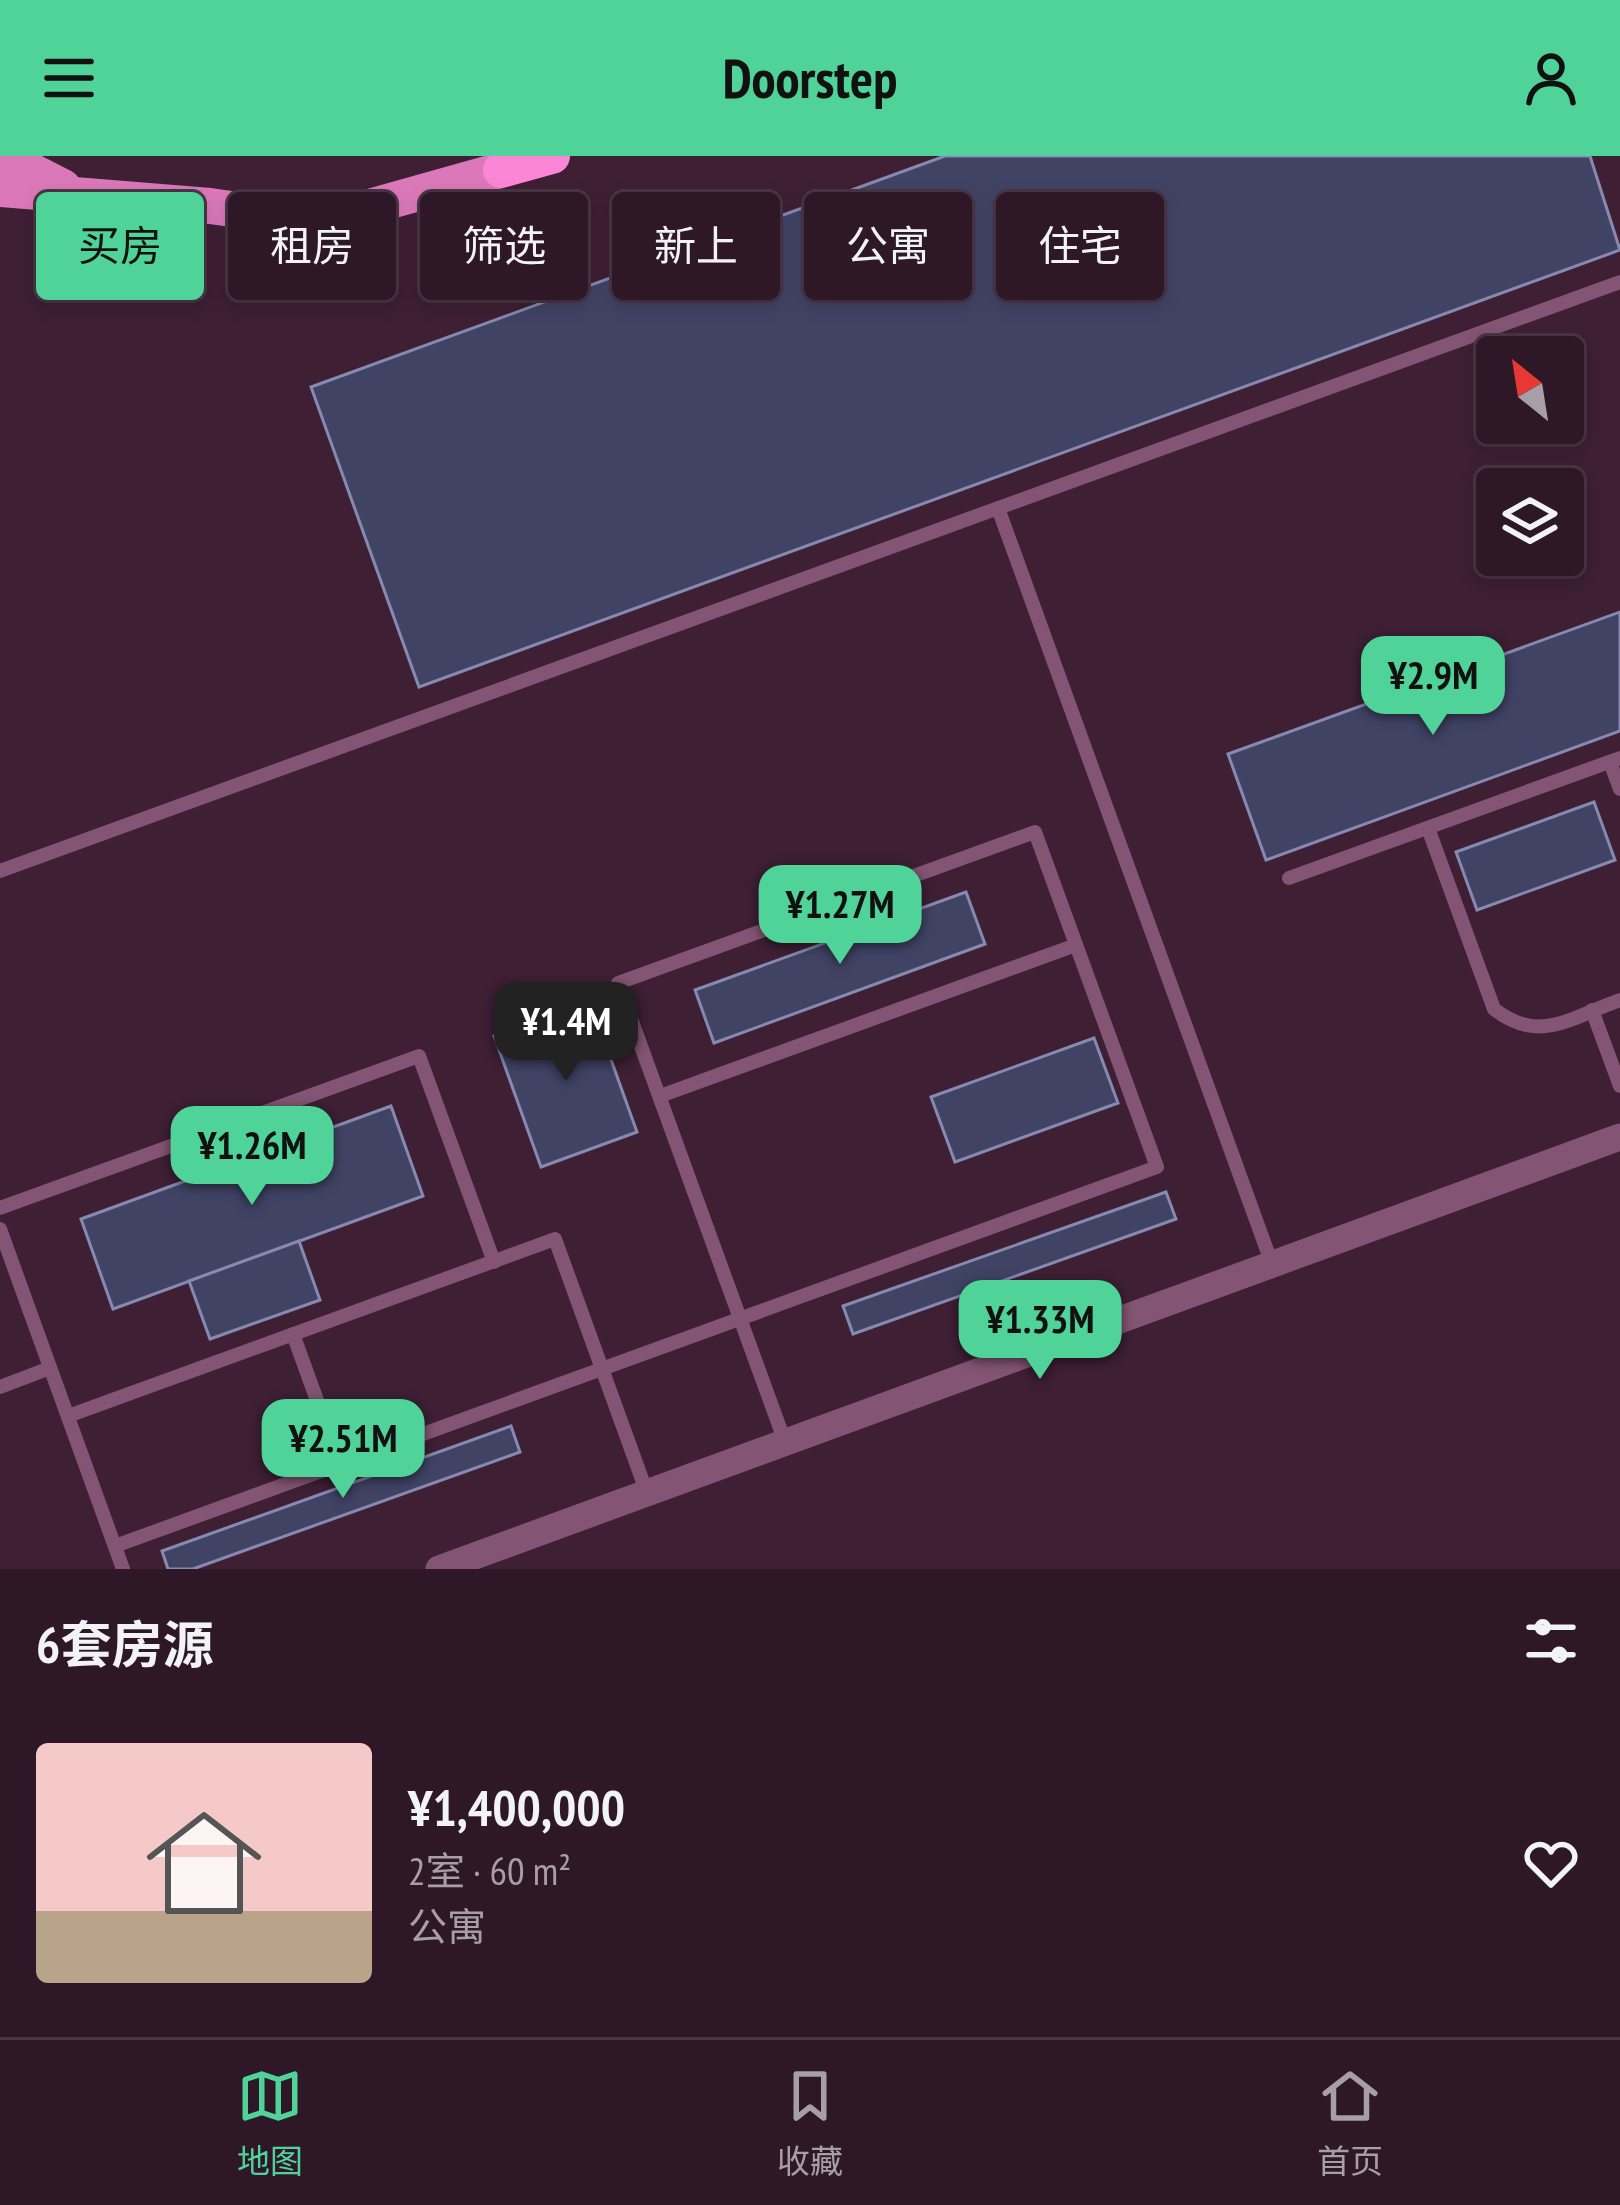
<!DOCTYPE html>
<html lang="zh">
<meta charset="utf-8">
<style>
:root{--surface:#2e1727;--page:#3a2433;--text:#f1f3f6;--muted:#a79fa7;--line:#493644;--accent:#4fd399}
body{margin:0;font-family:"PT Sans Narrow","Noto Sans SC",sans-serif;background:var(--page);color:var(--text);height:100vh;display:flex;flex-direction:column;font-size:45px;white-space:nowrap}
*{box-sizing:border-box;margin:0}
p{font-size:39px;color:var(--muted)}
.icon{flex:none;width:66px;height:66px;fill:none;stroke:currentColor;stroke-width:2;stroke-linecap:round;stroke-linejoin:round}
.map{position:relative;height:1413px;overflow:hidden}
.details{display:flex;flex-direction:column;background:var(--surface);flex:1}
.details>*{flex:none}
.top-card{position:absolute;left:36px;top:36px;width:1548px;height:108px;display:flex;gap:24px}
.needle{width:78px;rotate:330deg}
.controls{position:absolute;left:1476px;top:180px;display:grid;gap:24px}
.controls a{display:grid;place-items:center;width:108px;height:108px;border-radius:12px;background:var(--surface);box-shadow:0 6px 18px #0003,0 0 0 3px var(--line);font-size:60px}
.price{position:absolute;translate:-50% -102px;padding:0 27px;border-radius:24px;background:var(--accent);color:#111;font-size:39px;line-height:78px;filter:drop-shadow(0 3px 6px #0008)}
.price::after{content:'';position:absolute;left:50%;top:72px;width:36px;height:27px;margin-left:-18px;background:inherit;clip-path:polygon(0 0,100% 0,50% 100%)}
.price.selected{background:#222;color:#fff}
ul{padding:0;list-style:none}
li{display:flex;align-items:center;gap:36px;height:300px;padding:0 36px}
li+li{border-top:3px solid var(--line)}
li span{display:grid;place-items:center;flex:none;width:336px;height:240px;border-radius:12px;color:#555}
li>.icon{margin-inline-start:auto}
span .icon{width:144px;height:144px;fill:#fffc;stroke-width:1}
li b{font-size:51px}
h2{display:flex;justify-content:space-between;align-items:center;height:144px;padding:0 36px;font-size:51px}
.chip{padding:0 42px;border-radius:12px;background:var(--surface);box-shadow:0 6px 18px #0003,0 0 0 3px var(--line);font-size:42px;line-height:108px}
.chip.selected{background:var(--accent);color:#111}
header{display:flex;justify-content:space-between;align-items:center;height:156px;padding:0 36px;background:var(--accent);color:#111;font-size:54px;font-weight:700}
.menu{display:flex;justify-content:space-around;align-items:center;height:168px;border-top:3px solid var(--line);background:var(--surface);font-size:33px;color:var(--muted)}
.menu a{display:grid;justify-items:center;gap:6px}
.menu .selected{color:var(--accent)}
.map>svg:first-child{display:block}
.building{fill:#414365;stroke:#8689b0;stroke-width:3}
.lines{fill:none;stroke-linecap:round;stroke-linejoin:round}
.lane{stroke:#835473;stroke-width:14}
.street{stroke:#835473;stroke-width:27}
.primary{stroke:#da78ba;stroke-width:36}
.highway{stroke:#fc86d6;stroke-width:36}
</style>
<header><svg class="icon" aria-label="menu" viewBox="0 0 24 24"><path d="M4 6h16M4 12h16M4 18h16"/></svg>Doorstep<svg class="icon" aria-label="person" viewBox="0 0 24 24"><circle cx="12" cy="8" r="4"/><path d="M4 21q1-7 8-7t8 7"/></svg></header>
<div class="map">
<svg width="1620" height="1413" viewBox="0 0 1620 1413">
<rect width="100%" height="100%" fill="#3e1f34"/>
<g class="building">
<path d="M945,0h645l30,94 -1201,437 -108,-300z"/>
<path d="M1620,456v119l-354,129 -38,-106z"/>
<path d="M1594,646l21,58 -138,50 -21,-58z"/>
<path d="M966,736l19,52 -271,99 -19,-53z"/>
<path d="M590,845l47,131 -96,35 -47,-131z"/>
<path d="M1094,882l24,65 -163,59 -24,-65z"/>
<path d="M391,950l32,90 -310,113 -32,-90z"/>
<path d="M1166,1036l10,27 -323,115 -10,-28z"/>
<path d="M299,1085l21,59 -110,39 -21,-58z"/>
<path d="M511,1270l9,26 -327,117h-25l-6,-18z"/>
</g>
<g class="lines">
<g class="lane">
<path d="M998,352l274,756"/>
<path d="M1610,606l10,27"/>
<path d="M1428,672l66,181c46,36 77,8 126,-9"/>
<path d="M0,715l1620,-589"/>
<path d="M1289,722l331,-120"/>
<path d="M1592,854l28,76"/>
<path d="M660,940l416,-151"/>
<path d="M0,1052l419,-152 75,206"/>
<path d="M0,1073l123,340"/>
<path d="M293,1178l47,130"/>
<path d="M0,1231l50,-19"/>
<path d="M68,1260l487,-177 92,254"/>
<path d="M115,1390l1042,-379 -122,-335 -417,151 167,459"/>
</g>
<path class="street" d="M439,1413l1181,-432"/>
<g class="primary">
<path d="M2,0l61,31"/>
<path d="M0,33l210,17 109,15 182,-51"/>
</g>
<path class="highway" d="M501,14l51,-14"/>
</g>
</svg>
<div class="controls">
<a><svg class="needle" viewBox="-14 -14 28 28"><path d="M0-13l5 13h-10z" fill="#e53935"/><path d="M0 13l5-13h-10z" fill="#a79fa7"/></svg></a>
<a><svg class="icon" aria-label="layers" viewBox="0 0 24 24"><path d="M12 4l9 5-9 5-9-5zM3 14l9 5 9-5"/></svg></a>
</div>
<b class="price" style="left:1433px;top:582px">¥2.9M</b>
<b class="price" style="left:840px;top:811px">¥1.27M</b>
<b class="price selected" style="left:566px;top:928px">¥1.4M</b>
<b class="price" style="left:252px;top:1052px">¥1.26M</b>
<b class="price" style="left:1040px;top:1226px">¥1.33M</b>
<b class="price" style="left:343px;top:1345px">¥2.51M</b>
<div class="top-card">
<a class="chip selected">买房</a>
<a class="chip">租房</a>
<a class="chip">筛选</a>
<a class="chip">新上</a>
<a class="chip">公寓</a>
<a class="chip">住宅</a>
</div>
</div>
<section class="details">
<h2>6套房源<svg class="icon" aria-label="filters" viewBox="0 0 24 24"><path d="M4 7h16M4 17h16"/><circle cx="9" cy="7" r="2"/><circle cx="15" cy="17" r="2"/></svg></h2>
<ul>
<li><span style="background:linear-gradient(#f6c9c9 70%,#b9a48a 0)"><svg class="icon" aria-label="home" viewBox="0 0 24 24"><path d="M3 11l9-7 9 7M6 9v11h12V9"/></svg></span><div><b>¥1,400,000</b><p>2室 · 60 m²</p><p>公寓</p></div><svg class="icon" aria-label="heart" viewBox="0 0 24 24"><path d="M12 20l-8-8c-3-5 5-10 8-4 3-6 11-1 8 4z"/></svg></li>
</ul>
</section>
<nav class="menu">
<a class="selected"><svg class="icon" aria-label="map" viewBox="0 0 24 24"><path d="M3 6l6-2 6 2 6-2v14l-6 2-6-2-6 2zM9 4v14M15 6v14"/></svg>地图</a>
<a><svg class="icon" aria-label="saved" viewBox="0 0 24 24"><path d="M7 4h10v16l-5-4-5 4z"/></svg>收藏</a>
<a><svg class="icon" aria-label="home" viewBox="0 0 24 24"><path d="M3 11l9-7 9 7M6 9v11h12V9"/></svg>首页</a>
</nav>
